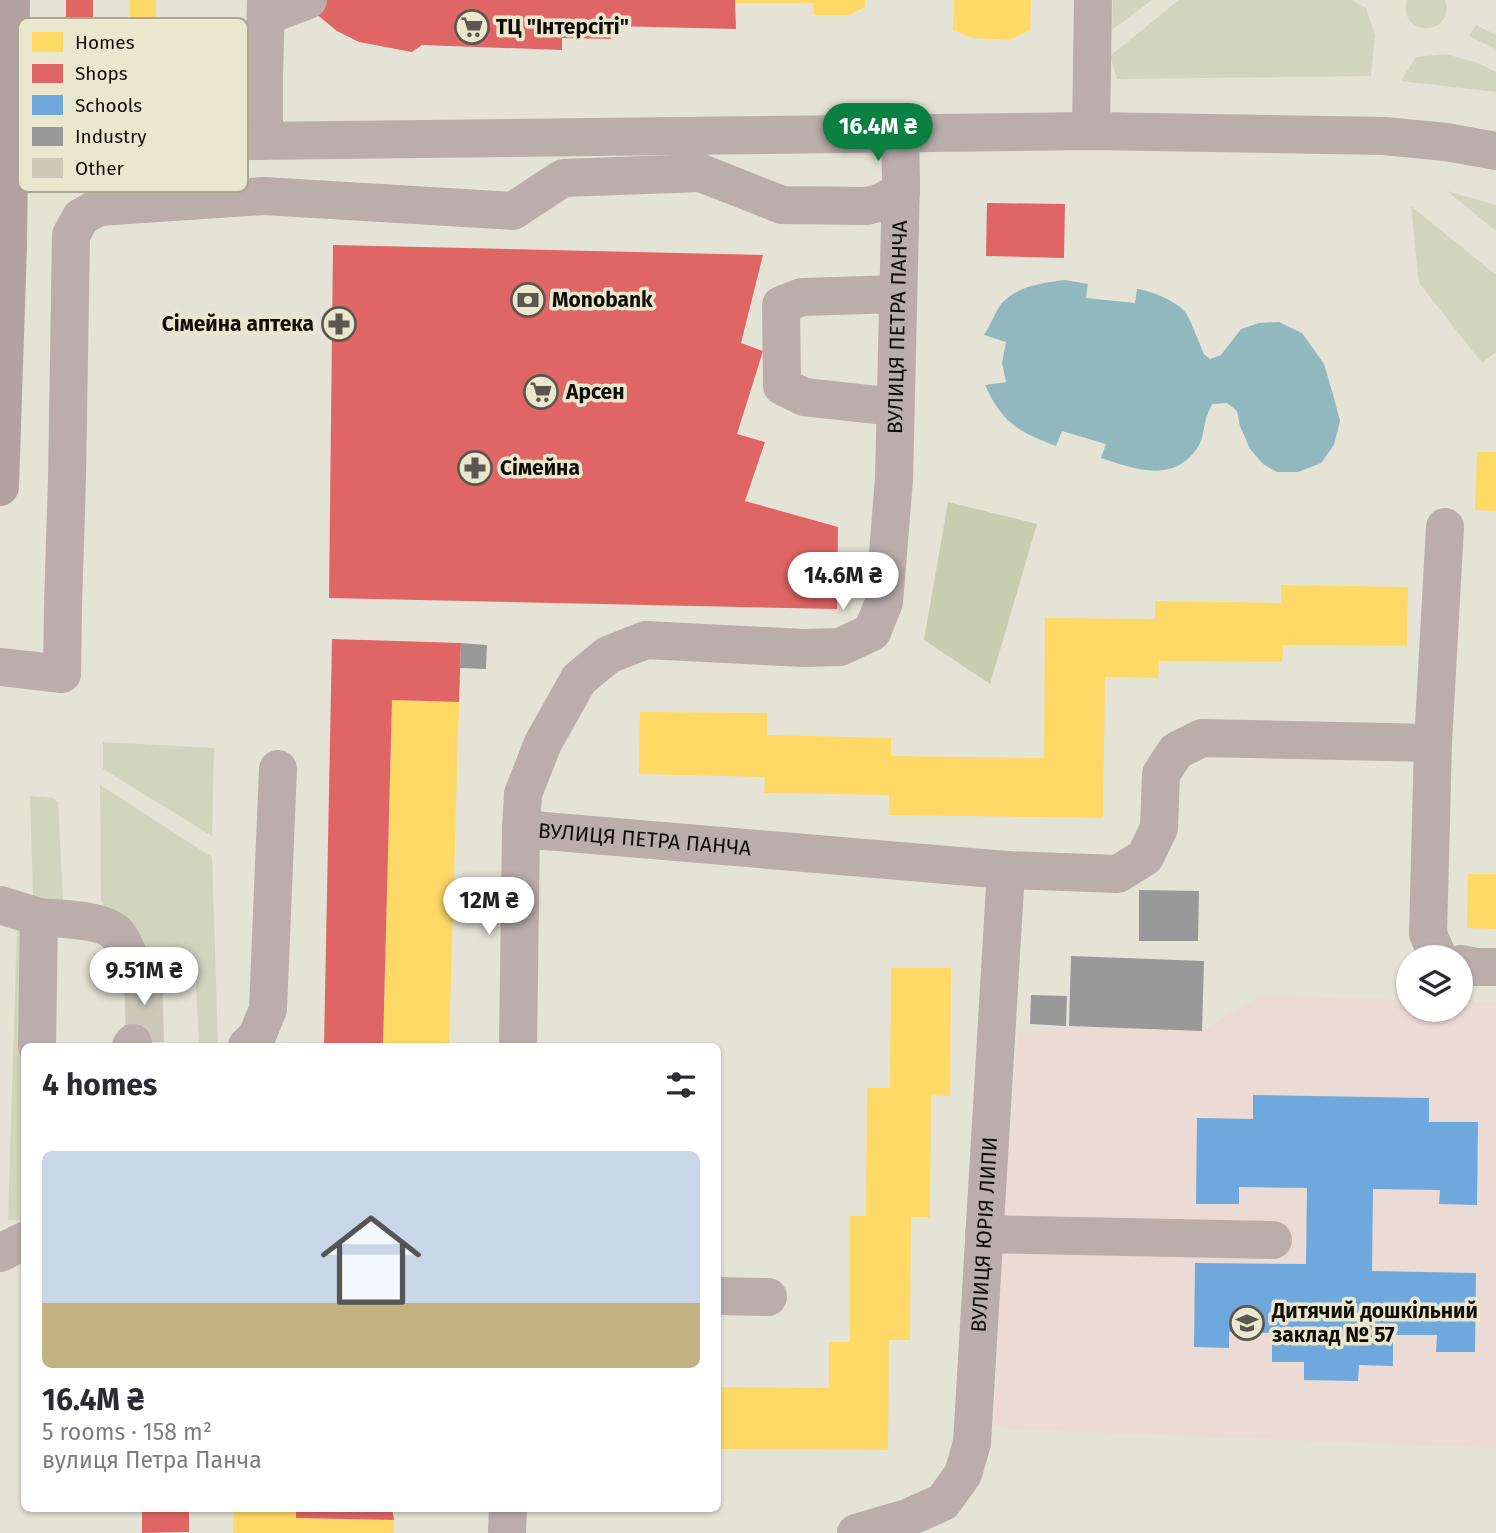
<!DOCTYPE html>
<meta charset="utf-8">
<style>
:root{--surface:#fff;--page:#f2f2f3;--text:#2b2b33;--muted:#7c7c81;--line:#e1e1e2;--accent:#0b8043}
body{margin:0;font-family:"Fira Sans",sans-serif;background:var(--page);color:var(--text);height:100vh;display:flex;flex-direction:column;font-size:26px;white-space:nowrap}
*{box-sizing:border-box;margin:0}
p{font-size:23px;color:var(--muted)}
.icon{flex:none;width:38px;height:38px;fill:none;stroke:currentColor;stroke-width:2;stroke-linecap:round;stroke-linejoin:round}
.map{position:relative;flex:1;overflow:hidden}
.side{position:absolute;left:21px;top:1043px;width:700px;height:469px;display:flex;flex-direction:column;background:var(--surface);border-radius:10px;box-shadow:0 2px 5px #0004}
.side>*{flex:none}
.fabs{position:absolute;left:1396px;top:945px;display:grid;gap:14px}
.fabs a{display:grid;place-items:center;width:77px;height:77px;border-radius:50%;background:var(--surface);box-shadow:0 2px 5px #0004;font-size:35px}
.price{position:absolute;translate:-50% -60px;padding:0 16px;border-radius:24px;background:#fff;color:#222;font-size:23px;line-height:46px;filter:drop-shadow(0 2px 4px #0008)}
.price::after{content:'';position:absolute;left:50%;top:42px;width:21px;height:16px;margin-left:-10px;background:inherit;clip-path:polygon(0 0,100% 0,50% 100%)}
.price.selected{background:var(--accent);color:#fff}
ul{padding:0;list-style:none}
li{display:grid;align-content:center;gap:14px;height:371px;padding:0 21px}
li+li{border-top:2px solid var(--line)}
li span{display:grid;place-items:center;height:217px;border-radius:10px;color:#555}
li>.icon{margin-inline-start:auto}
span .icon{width:126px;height:126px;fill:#fffc;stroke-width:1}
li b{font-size:30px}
h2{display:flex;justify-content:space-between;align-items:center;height:84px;padding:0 21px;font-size:30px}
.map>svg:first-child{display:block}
.education{fill:#ebdbd4}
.green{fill:#d1d5be}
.forest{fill:#c7cdae}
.water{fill:#91b8bf}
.homes{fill:#ffd966}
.shops{fill:#e06666}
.schools{fill:#6fa8dc}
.industry{fill:#999}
.building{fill:#cdc8b9}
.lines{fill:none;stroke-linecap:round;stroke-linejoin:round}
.minor{stroke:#baadaa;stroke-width:38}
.major{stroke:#b3a3a0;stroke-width:38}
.labels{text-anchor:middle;stroke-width:7;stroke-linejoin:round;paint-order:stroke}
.poi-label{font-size:21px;font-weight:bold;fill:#0f0d06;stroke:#ebe7cf;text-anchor:start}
.street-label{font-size:21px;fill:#0f0d06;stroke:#ebe7cf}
.key{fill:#ebe7cf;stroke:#a9a693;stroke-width:2}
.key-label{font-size:19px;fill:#0f0d06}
</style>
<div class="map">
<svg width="1496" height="1533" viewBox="0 0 1496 1533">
<rect width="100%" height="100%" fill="#e5e3d5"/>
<path class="education" d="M1261,995l148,5v10h52v-9l35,1v446l-486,-19 -16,-4 9,-204 15,-188 51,-7 132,5z"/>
<g class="green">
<path d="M1113,0h39l-40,30z"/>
<path d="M1179,0h173l14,8 9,27 -4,41 -254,3 -7,-23z"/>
<path d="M1407,0h38c11,37 -48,38 -38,0z"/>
<path d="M1476,25l20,10v14l-27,-13z"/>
<path d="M1446,54l32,9 18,9v20l-95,-11 15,-24z"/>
<path d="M1447,191l49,14v26z"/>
<path d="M1411,206l85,69v77l-14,11 -63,-80z"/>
<path d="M103,742l111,6 -2,88 -109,-67z"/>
<path d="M100,785l112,72 6,189h-79l60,-3 -4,-76 -54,-4 -40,-62z"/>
<path d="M30,796l24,2 4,4 5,99 -30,-5z"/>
<path d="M17,927h15l-8,119 -1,174h-15z"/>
</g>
<path class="forest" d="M948,502l89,22 -47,160 -66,-44z"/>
<path class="water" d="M1065,280l23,4 -2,14 49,5 2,-14c13,1 41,13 49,24 6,10 13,30 18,41l6,5 11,-4 20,-26 18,-6 20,-1 23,11 22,31 10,34 6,23 -6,24 -13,18 -23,9h-21l-14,-8 -13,-15 -10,-23 -3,-15 -10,-8 -15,1c-2,5 -5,10 -6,15 -3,11 -3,22 -10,31 -25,34 -64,18 -95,8l5,-14 -44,-13 -6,15c-37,-14 -54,-23 -71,-61l21,-3 -4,-19 4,-21 -22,-7c6,-9 12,-24 17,-31 16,-18 41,-21 64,-24z"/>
<g class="homes">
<path d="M130,0h26v17l-26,1z"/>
<path d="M735,0h130v7l-16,8h-35l-1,-12h-78z"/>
<path d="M954,0h77l-1,30 -20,10 -38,-2 -19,-8z"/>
<path d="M1477,452h19v59l-21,-1z"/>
<path d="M1281,585l127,2 -1,59 -124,-1 -1,17 -123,-1 -1,17 -53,-1 -2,141 -214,-3v-20l-125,-2 1,-16 -126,-3 1,-62 127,1v22l124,3v18l153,2 1,-140 110,1v-18l126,2z"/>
<path d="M392,700l67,2 -10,344h-66z"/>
<path d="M1468,874h28v55l-29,-1z"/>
<path d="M891,968h60l-1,128 -19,-1 -1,122h-19l-1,123h-21l-1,110 -170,-1v-62l111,1v-46h21v-126h16l1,-128h23z"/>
<path d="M234,1508h62v10l98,2v13h-161z"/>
</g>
<g class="shops">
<path d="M66,0h27v19l-27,-1z"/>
<path d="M311,0h424l1,29 -125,-3v13l-49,-1v12l-140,-5 -10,7 -53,-10 -22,-11 -23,-19z"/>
<path d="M987,203l78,1 -1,54 -78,-2z"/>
<path d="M333,245l430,10 -22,88 22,8 -26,83 28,8 -20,59 93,26 -1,82 -508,-11z"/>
<path d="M332,639l129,4 -2,59 -67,-2 -9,346h-59z"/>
<path d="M142,1508h47v24l-47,1z"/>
<path d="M296,1508h96l2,12 -98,-2z"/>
</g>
<path class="schools" d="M1253,1095l176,3v24h49l-1,83 -38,-1 1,-14 -67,-1 -1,82 104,2 -1,79h-39l1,-17h-44v31l-34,-1 -1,16 -54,-1v-18h-32v-29l-43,-1v16l-35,-1 1,-84 111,1 1,-76 -68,-1v17h-43l1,-86 56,1z"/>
<g class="industry">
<path d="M461,643l26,2 -1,24 -26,-1z"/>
<path d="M1139,890l60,1 -1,50h-59z"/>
<path d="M1071,956l133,5 -2,70 -133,-5z"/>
<path d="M1031,995l36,1 -1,30 -36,-2z"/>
</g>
<path class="building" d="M162,971l2,71 -38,1 -2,-71z"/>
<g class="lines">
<g class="minor">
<path d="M266,16l42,-16"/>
<path d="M1091,131l2,-131"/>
<path d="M264,141v-63l2,-78"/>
<path d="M9,144l1082,-13 293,5 62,6 50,9"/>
<path d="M895,407l-91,-10 -22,-11 -1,-81 21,-8 96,-3"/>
<path d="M0,667l62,7 1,-68 4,-128 4,-243 10,-18 18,-10 165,-11 249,15 50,-33 138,-5 81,32 85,1 15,-4 19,-11"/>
<path d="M1433,743l12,-216"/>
<path id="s1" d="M521,829l485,41 112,4 27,-17 14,-29 2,-54 15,-23 26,-13 231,5 -5,191 10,23"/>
<path d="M0,905l39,12 -2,129"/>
<path d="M39,917c19,2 62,2 76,15 10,9 14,27 19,40"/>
<path d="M1461,964l15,3h20"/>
<path d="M131,1046l2,-3"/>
<path d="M247,1046l10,-10 11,-27 10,-240"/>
<path id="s2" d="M518,1046l3,-217 2,-35 20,-51 36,-64 29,-24 38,-15 158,8 36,-1 32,-15 12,-30 10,-123 7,-298 -1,-48"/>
<path d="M984,1234l289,6"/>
<path d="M0,1253l24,-12"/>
<path d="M718,1296l50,1"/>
<path d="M507,1533l1,-25"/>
<path id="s3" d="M856,1533l51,-15 36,-16 20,-28 9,-31 34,-573"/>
</g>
<path class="major" d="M0,487l8,-242 3,-245"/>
</g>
<defs>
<g id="supermarket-ring" transform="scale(1.75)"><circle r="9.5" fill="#ebe7cf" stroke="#5a584e" stroke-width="1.5"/><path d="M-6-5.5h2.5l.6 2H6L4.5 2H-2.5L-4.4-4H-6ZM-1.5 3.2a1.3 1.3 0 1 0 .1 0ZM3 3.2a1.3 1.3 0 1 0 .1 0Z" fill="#5a584e"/></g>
<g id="bank-ring" transform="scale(1.75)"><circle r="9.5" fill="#ebe7cf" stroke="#5a584e" stroke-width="1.5"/><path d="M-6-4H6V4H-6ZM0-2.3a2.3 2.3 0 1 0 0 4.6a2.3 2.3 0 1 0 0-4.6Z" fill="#5a584e"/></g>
<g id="pharmacy-ring" transform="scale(1.75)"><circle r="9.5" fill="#ebe7cf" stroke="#5a584e" stroke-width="1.5"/><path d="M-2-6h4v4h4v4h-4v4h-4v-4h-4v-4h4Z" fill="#5a584e"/></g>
<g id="school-ring" transform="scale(1.75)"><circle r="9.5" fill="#ebe7cf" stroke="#5a584e" stroke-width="1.5"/><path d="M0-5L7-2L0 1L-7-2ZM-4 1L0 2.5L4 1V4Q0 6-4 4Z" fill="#5a584e"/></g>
</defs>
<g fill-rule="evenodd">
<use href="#supermarket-ring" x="472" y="27"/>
<use href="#bank-ring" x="528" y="300"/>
<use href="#pharmacy-ring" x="339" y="324"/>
<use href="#supermarket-ring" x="541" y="392"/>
<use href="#pharmacy-ring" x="475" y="468"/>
<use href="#school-ring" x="1247" y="1323"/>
</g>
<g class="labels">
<g class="poi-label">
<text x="496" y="34">ТЦ "Інтерсіті"</text>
<text x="552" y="307">Monobank</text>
<text x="314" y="331" text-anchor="end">Сімейна аптека</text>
<text x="566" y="399">Арсен</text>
<text x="500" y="475">Сімейна</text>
<text x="1272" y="1318">Дитячий дошкільний<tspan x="1272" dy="24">заклад № 57</tspan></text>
</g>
<g class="street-label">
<text dy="7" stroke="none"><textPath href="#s2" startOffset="996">ВУЛИЦЯ ПЕТРА ПАНЧА</textPath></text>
<text dy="7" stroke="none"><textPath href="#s1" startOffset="124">ВУЛИЦЯ ПЕТРА ПАНЧА</textPath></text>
<text dy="7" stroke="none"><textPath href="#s3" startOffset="368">ВУЛИЦЯ ЮРІЯ ЛИПИ</textPath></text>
</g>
</g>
<rect x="18" y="18" width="230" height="174" rx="10" class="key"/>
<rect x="32" y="32" width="31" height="20" fill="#ffd966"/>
<rect x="32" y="64" width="31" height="19" fill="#e06666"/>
<rect x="32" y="95" width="31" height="20" fill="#6fa8dc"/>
<rect x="32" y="127" width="31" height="19" fill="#999"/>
<rect x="32" y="158" width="31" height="20" fill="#cdc8b9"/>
<g class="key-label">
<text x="75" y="49">Homes</text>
<text x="75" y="80">Shops</text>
<text x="75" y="112">Schools</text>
<text x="75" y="143">Industry</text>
<text x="75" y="175">Other</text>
</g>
</svg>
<div class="fabs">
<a><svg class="icon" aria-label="layers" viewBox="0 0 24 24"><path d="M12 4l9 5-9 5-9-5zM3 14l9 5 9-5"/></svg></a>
</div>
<b class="price selected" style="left:878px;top:163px">16.4M ₴</b>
<b class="price" style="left:843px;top:612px">14.6M ₴</b>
<b class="price" style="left:489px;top:937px">12M ₴</b>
<b class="price" style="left:144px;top:1007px">9.51M ₴</b>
<section class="side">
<h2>4 homes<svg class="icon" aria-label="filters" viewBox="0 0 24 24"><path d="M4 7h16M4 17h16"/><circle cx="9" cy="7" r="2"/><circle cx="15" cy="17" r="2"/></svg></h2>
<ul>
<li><span style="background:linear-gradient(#c9d6e8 70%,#c2b280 0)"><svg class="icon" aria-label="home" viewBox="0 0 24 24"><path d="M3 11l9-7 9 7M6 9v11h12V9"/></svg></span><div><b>16.4M ₴</b><p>5 rooms · 158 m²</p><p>вулиця Петра Панча</p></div></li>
</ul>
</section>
</div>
